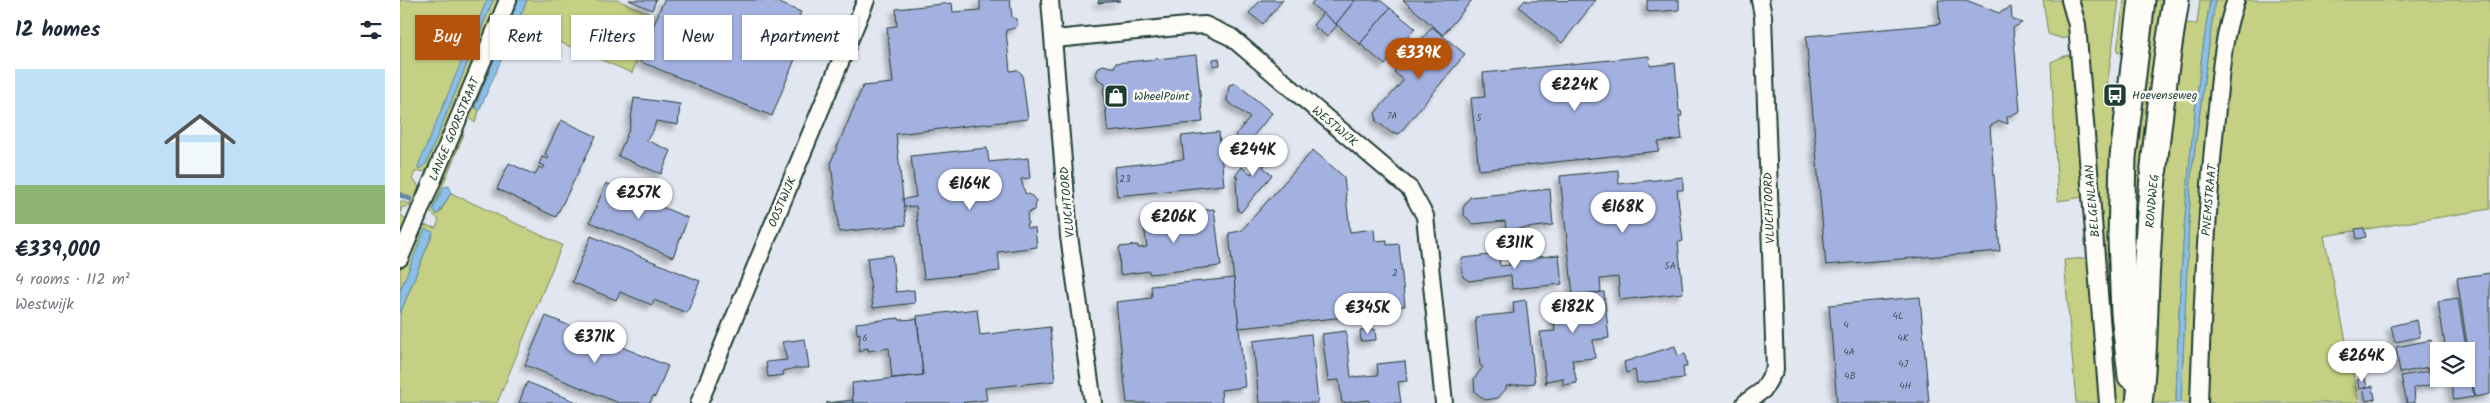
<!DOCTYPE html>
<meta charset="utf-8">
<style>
:root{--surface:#fff;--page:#f2f2f3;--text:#1f2937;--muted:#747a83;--accent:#b45309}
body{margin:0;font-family:Kalam,sans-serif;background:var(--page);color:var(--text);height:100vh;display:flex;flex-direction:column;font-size:19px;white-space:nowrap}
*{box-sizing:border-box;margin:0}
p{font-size:16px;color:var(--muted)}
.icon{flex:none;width:28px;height:28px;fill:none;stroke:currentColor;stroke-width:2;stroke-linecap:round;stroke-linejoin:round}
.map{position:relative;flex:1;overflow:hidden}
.details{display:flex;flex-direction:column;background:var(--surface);width:400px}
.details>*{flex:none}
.hud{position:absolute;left:15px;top:15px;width:475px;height:45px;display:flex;gap:10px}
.buttons{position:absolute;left:2030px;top:342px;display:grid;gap:10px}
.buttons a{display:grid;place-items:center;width:45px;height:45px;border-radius:0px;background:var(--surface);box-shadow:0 1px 4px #0004;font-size:25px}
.price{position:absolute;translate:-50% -42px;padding:0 11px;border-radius:18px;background:#fff;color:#222;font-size:16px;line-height:32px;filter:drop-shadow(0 1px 2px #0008)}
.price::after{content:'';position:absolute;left:50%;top:30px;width:15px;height:11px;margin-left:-8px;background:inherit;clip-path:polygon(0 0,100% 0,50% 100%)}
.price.active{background:var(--accent);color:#fff}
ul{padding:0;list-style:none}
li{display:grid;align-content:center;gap:10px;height:265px;padding:0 15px}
li span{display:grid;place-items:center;height:155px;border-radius:0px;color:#555}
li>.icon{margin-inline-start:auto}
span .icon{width:90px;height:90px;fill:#fffc;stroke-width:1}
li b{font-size:21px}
h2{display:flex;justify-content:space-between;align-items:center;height:60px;padding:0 15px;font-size:21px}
.chip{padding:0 18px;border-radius:0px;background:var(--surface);box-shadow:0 1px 4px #0004;font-size:18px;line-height:45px}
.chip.active{background:var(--accent);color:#fff}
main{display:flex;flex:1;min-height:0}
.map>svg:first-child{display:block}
.green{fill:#c5d084;stroke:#72865c}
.water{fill:#8bbfe8;stroke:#608ba0}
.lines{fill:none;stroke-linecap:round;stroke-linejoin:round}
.stream{stroke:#608ba0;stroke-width:5}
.building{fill:#a3b1e1;stroke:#1f3d34;filter:url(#shadow)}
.minor-casing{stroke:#1f3d34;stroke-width:20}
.primary-casing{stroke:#1f3d34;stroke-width:29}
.minor{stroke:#fdfcf7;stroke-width:16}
.primary{stroke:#fdfcf7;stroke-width:25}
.labels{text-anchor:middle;stroke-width:5;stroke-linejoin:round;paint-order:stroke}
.number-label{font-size:10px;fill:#405a5f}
.poi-label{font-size:12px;fill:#1f3d34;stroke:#fdfcf7;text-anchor:start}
.street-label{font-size:12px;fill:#1f3d34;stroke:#fdfcf7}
</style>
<main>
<section class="details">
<h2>12 homes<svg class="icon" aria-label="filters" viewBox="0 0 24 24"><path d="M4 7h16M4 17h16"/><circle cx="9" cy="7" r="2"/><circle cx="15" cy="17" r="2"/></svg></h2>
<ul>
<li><span style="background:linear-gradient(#bfe0f5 75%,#8fb573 0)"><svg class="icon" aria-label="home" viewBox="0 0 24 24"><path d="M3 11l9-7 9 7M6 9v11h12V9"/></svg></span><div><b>€339,000</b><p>4 rooms · 112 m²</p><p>Westwijk</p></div></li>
</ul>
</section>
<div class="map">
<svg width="2090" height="403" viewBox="0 0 2090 403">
<defs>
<filter id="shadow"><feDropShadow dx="-4.5" dy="4.5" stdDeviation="2.5" flood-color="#0004"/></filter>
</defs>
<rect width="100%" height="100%" fill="#e2e6f0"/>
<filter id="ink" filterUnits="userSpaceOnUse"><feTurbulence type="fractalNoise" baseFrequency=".02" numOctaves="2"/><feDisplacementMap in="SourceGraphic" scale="10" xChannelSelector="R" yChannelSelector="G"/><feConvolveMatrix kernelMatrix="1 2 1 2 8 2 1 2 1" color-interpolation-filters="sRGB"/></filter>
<g filter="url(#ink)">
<g class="green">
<path d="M0,0h87l-69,168 8,-4 67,-164h10l-68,163 -8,8 -12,1 -3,7 5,4 4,13c-5,9 -9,11 -19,11l-2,7 7,6 -7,26v-45l10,3 2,-6 -12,-6z"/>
<path d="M112,0h6l-43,123 -7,-6z"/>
<path d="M127,0h90l37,15 -22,58 -115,-49z"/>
<path d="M1643,0h17l7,12 3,21 -6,6 -16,-5z"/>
<path d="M1680,0h39l-13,93 10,2 3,50 -1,149 8,109h-11l-32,-391z"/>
<path d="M1724,0h13l-15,52 -5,-1z"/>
<path d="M1749,0h13c-18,109 -25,218 -25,328l-11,-84z"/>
<path d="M1800,0h10c-21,135 -31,266 -34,403h-25l11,-222 24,-158 11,1z"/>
<path d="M1815,0h15l-36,403h-13l10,-226z"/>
<path d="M1843,0h247v209l-166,27 35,167h-155l1,-65 23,-283z"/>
<path d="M1667,55l5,1 11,141 -25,4 -7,-139z"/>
<path d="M64,134l-31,75 6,5 12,-21 111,52 -65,158h-97v-89l33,-81 -8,-3 -25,61v-22l17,-41 6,-3 13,3 3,-8 -11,-10 30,-75z"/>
<path d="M1684,258l6,3 13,142h-27l-12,-143z"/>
</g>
<g class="water">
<path d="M87,0h6l-67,164 -7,5 -1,-3z"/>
<path d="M118,0h9l-48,111 -4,-4z"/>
<path d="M1810,0h5l-24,177 -10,226h-5c3,-136 13,-269 34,-403z"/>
<path d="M49,186l2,7 -14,22 -4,-6 11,-22z"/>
<path d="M25,229l8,3 -33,82v-23z"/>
</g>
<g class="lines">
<path class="stream" d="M0,195l10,4"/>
</g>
<g class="building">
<path d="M229,0h27l-4,10z"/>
<path d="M264,0h108l29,12 -13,32 11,5 -27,67 -133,-55z"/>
<path d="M580,0h30l2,17 4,2 2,5 -3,4 -9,2 4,41 7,-1 5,4 6,45 -132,15 10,91 -67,7 -8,-70 32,-76 30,-3 -6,-56 10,-1 -1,-17 56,-6 1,9 27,-2z"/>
<path d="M699,0h21v1l-22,2z"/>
<path d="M861,0h22l-20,24 -14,-11z"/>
<path d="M914,0h41l-19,24 -25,-20z"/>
<path d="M955,0h25l10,8 -30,36 -24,-20z"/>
<path d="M1003,0h69l-29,35z"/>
<path d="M1125,0l2,1 69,-1 -34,43 -43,-36z"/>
<path d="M1247,0h32v10l-29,2 -3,-1z"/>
<path d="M1538,0h28l33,13 12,-6 1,12 10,4 -9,5 7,83 -13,6 1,7 -8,-3 -10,5 10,125 -174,14 -20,-229 134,-12z"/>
<path d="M990,8l25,20 -30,37 -25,-21z"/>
<path d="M923,13l14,12 -10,12 -14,-12z"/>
<path d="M1032,27l33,27 -66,80 -6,-2v2l-18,-14 2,-1 -2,-6 29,-33 -10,-8z"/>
<path d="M796,55l7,67 -95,10 -5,-44h2v-5l-7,-4 -2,-5 3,-7 4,-2 8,2h4v-3l1,-1z"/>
<path d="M1249,56l1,10 25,-3 4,48h2l1,5h-3l3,23 -24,3 1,9 -180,19 -8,-72 14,-1 -2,-24z"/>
<path d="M819,58l1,7 -7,1v-7z"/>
<path d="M836,83l36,30 -26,32 -11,-10 15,-17 -23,-17 2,-16z"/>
<path d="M234,98l46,6 -2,21 -22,-4 -3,10 -7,9 25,11 -10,23 -43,-18 12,-29z"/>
<path d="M161,120l35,16 -40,81 -59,-28 12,-26 26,12 4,-8 4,2 2,-3 -6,-2 3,-7 6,2 1,-3 -4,-2z"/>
<path d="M819,132l5,53 -107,11 -3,-29 70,-8 -3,-23z"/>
<path d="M865,143l11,9 -13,15 9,8 -31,37 -3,-1 -2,-30 2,-3 -3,-2 7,-9 9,7 8,-9 -9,-7z"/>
<path d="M587,148l2,14 39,-4 2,20 -9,1 4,14 6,2 5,6 -1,8 -8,5 1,10h-2l1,4h8l2,19 -39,5 2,19 -76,8 -8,-73 -12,1 -1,-8 13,-2 -5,-41z"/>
<path d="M913,150l31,27 6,55 24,-3 1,12 12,-1v5l12,-1 6,62 -11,1v5l-155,16 -10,-95 12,-2z"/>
<path d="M1218,170l1,14 64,-7v13h-6l6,51 -5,1 5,51 -63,7 -2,-23 -18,2 1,13 -28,3 -13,-119z"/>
<path d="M206,183l82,35 -15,39 -83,-35z"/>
<path d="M1150,189l3,36 -47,5 -1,-9 -32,3 -9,-9 -1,-7 7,-11z"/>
<path d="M814,209l7,57 -71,8 -1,-3 -29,4 -1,-28 19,-2v3l9,-1 -4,-30z"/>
<path d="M1964,228l2,9 -9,2 -2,-10z"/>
<path d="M191,236l109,45 -13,32 -33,-13 -2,5 -32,-13 -4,8 -44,-18z"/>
<path d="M1099,254l1,12 10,-1 -1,-5 50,-5 3,29 -50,5 -1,-14 -42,6 -6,-4 -2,-17 2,-2z"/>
<path d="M492,255l4,37 18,-2 1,13 -42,5 -6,-50z"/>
<path d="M2090,273v121l-15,3 -18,-119z"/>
<path d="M834,278l11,109 -24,3 1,13h-95l-11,-101 36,-4 -1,-12z"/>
<path d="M1204,292l5,46 -16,2 2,18 -23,2 5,23 -14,2v-7l-17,3v3l-6,-52 15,-1 -3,-34z"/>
<path d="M1520,297l9,106h-92l-8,-98z"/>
<path d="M2058,298l16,99 -20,3 -4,-21h16v-28h-20l-8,-50z"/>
<path d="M1126,300l9,83 -29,3v3l-8,9 -13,2 -10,-8 -1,-13 9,-12 -3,-2 -5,-48 39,-4 -1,-11z"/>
<path d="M577,309l3,26 70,-8 5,54 -70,7 2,12 -28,3h-106l-1,-20 71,-8 -6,-59z"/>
<path d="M146,316l122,50 -13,31 -2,-1 -3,7h-31l-94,-38z"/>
<path d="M499,318v2l18,-1 6,56 -31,3 -3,-30 -21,3v-3l-5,1v2l-4,1 1,-19 -3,1 -1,-11z"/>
<path d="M2017,320l3,17 -25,5 -4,-16z"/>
<path d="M975,329l1,11 -15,1 -1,-10z"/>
<path d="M946,331l5,46 27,-2 -1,-11 28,-3 2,20 -9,1 3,21h-32v-3l-27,3 -3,-23 -11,1 -6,-47z"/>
<path d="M911,334l7,69h-59l-6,-62z"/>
<path d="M405,339l4,29h-14l-12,3 1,4 -16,2 -2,-15 21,-2 -5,-18z"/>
<path d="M2031,340l9,43 -26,5 1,15h-8l-6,-27 28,-5 -1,-4 -28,6 -4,-26z"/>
<path d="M1275,346l3,10 7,-2 2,13h-4l1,11 -47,5 -2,-13 -9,3 -2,-11z"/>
<path d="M1965,378l2,9 -8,2 -2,-10z"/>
<path d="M127,382l52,21h-60z"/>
<path d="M1973,386l2,13 -9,2 -3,-13z"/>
<path d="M453,400v3h-27z"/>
</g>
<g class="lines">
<g class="minor-casing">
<g id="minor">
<path d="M650,0l19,236 24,167"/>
<path d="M1670,0l7,25 31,378"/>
<path d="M655,39l132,-13 18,-1 26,12 179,152 15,27 19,187"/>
<path d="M0,258l108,-258"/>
<path d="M299,403l167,-403"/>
<path d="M1345,403l18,-13 12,-21 -12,-353 -3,-16"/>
<path d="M1799,403c3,-92 7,-184 16,-276 5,-42 6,-87 21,-127"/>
</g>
</g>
<g class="primary-casing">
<g id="primary">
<path d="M1731,376l-7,-63 -3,-75 2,-81 19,-157"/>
<path d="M1739,403c6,-47 5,-93 8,-140 4,-87 15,-177 29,-263"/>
</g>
</g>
<use href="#minor" class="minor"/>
<use href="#primary" class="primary"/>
</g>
</g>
<defs>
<g id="bus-square" transform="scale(1.25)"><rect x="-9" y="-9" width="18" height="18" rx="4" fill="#1f3d34" stroke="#fdfcf7"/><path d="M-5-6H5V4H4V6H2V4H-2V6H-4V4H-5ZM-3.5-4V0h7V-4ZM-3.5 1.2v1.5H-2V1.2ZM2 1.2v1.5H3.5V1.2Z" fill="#fff"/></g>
<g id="shop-square" transform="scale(1.25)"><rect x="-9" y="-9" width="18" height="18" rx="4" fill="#1f3d34" stroke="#fdfcf7"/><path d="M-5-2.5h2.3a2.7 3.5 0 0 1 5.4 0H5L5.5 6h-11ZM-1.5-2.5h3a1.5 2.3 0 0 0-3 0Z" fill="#fff"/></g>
</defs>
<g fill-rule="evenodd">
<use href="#bus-square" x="1715" y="95"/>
<use href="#shop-square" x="716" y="96"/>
</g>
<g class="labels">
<g class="number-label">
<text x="992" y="119">7A</text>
<text x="1079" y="121">5</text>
<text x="725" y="182">23</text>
<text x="1270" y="269">5A</text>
<text x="995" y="276">2</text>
<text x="1498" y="319">4L</text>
<text x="1446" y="328">4</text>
<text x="465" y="341">6</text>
<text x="1503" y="341">4K</text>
<text x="1449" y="355">4A</text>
<text x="1503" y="367">4J</text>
<text x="1450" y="379">4B</text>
<text x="1505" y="389">4H</text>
</g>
<g class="poi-label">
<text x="1732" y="99">Hoevenseweg</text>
<text x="734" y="100">WheelPoint</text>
</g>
<g class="street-label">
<text transform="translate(935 126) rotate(40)" y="4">WESTWIJK</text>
<text transform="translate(54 129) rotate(-67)" y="4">LANGE GOORSTRAAT</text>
<text transform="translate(1809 200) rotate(-85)" y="4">PNEMSTRAAT</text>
<text transform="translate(1692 201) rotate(-95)" y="4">BELGENLAAN</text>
<text transform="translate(1752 201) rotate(-85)" y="4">RONDWEG</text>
<text transform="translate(382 202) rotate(-67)" y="4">OOSTWIJK</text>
<text transform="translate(667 202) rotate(-95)" y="4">VLUCHTOORD</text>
<text transform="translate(1369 208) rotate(-92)" y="4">VLUCHTOORD</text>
</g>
</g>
</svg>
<div class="buttons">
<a><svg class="icon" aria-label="layers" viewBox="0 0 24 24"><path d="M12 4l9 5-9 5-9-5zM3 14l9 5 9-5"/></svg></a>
</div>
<b class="price active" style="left:1019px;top:80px">€339K</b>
<b class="price" style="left:1175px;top:112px">€224K</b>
<b class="price" style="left:853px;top:177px">€244K</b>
<b class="price" style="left:570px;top:211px">€164K</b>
<b class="price" style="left:239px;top:220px">€257K</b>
<b class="price" style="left:1223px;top:234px">€168K</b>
<b class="price" style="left:774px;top:244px">€206K</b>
<b class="price" style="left:1115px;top:270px">€311K</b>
<b class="price" style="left:1173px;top:334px">€182K</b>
<b class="price" style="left:968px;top:335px">€345K</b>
<b class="price" style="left:195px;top:364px">€371K</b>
<b class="price" style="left:1962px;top:383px">€264K</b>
<div class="hud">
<a class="chip active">Buy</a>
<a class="chip">Rent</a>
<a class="chip">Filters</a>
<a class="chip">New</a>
<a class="chip">Apartment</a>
</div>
</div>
</main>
